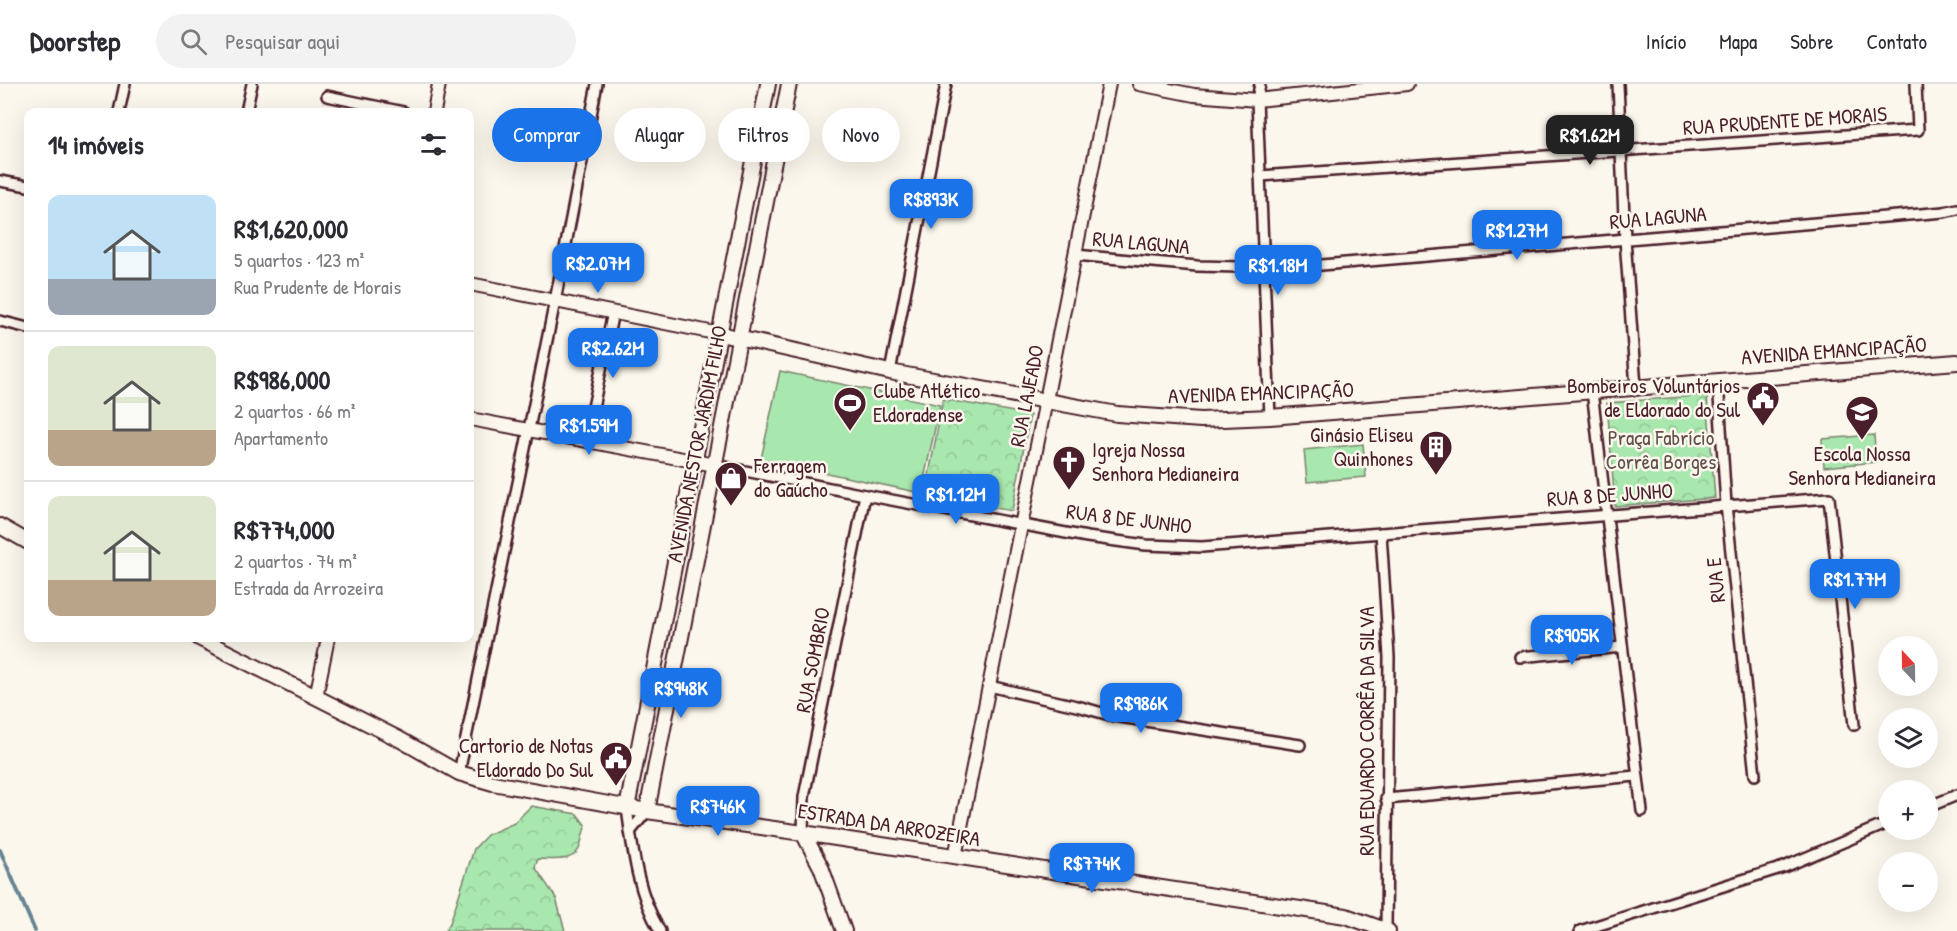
<!DOCTYPE html>
<html lang="pt">
<meta charset="utf-8">
<style>
:root{--surface:#fff;--page:#f2f2f3;--text:#2b2b33;--muted:#7c7c81;--line:#e1e1e2;--accent:#1a73e8}
body{margin:0;font-family:"Patrick Hand",sans-serif;background:var(--page);color:var(--text);height:100vh;display:flex;flex-direction:column;font-size:22px;white-space:nowrap}
*{box-sizing:border-box;margin:0}
p{font-size:20px;color:var(--muted)}
.icon{flex:none;width:33px;height:33px;fill:none;stroke:currentColor;stroke-width:2;stroke-linecap:round;stroke-linejoin:round}
.map{position:relative;flex:1;overflow:hidden}
.details{position:absolute;left:24px;top:24px;width:450px;height:534px;display:flex;flex-direction:column;background:var(--surface);border-radius:12px;box-shadow:0 6px 24px #0002}
.details>*{flex:none}
.top-card{position:absolute;left:492px;top:24px;width:570px;height:54px;display:flex;gap:12px}
.needle{width:39px;rotate:338deg}
.tools{position:absolute;left:1878px;top:552px;display:grid;gap:12px}
.tools a{display:grid;place-items:center;width:60px;height:60px;border-radius:50%;background:var(--surface);box-shadow:0 6px 24px #0002;font-size:30px}
.price{position:absolute;translate:-50% -51px;padding:0 14px;border-radius:12px;background:var(--accent);color:#fff;font-size:20px;line-height:39px;filter:drop-shadow(0 2px 3px #0008)}
.price::after{content:'';position:absolute;left:50%;top:36px;width:18px;height:14px;margin-left:-9px;background:inherit;clip-path:polygon(0 0,100% 0,50% 100%)}
.price.active{background:#222;color:#fff}
ul{padding:0;list-style:none}
li{display:flex;align-items:center;gap:18px;height:150px;padding:0 24px}
li+li{border-top:2px solid var(--line)}
li span{display:grid;place-items:center;flex:none;width:168px;height:120px;border-radius:12px;color:#555}
li>.icon{margin-inline-start:auto}
span .icon{width:72px;height:72px;fill:#fffc;stroke-width:1}
li b{font-size:26px}
h2{display:flex;justify-content:space-between;align-items:center;height:72px;padding:0 24px;font-size:26px}
.tag{padding:0 21px;border-radius:27px;background:var(--surface);box-shadow:0 6px 24px #0002;font-size:21px;line-height:54px}
.tag.active{background:var(--accent);color:#fff}
header{display:flex;align-items:center;gap:36px;box-sizing:border-box;height:84px;padding:0 30px;background:var(--surface);border-bottom:2px solid var(--line)}
header strong{font-size:28px}
nav{display:flex;gap:33px;margin-inline-start:auto;font-size:21px}
.search{width:420px;height:54px;background:var(--page);display:flex;align-items:center;gap:15px;box-sizing:border-box;padding:0 21px;border-radius:33px;color:var(--muted);font-size:22px}
.map>svg:first-child{display:block}
.grass{fill:#a8e7ae;stroke:#79836c;stroke-width:1.5}
.forest{fill:url(#forest-crowns);stroke:#79836c;stroke-width:1.5}
.lines{fill:none;stroke-linecap:round;stroke-linejoin:round}
.stream{stroke:#668492;stroke-width:4}
.minor-casing{stroke:#4a1f2b;stroke-width:14}
.tertiary-casing{stroke:#4a1f2b;stroke-width:16}
.secondary-casing{stroke:#4a1f2b;stroke-width:18}
.minor{stroke:#fbf7ec;stroke-width:9}
.tertiary{stroke:#fbf7ec;stroke-width:12}
.secondary{stroke:#fbf7ec;stroke-width:14}
.labels{text-anchor:middle;stroke-width:5;stroke-linejoin:round;paint-order:stroke}
.street-label{font-size:21px;fill:#4a1f2b;stroke:#fbf7ec}
.poi-label{font-size:21px;fill:#4a1f2b;stroke:#fbf7ec;text-anchor:end}
.park-label{font-size:21px;fill:#62514c;stroke:#fbf7ec}
</style>
<header>
<strong>Doorstep</strong>
<div class="search"><svg class="icon" aria-label="search" viewBox="0 0 24 24"><circle cx="10" cy="10" r="6"/><path d="M15 15l6 6"/></svg>Pesquisar aqui</div>
<nav><a>Início</a><a>Mapa</a><a>Sobre</a><a>Contato</a></nav>
</header>
<div class="map">
<svg width="1957" height="847" viewBox="0 0 1957 847">
<defs>
<pattern id="forest-crowns" width="20" height="18" patternUnits="userSpaceOnUse" patternTransform="scale(1.5)"><rect width="20" height="18" fill="#a8e7ae"/><path d="M2 6a3 3 0 1 1 6 0M12 15a3 3 0 1 1 6 0" fill="none" stroke="#92c696"/></pattern>
</defs>
<rect width="100%" height="100%" fill="#fbf7ec"/>
<filter id="ink" filterUnits="userSpaceOnUse"><feTurbulence type="fractalNoise" baseFrequency=".0167" numOctaves="2"/><feDisplacementMap in="SourceGraphic" scale="12" xChannelSelector="R" yChannelSelector="G"/><feConvolveMatrix kernelMatrix="1 2 1 2 8 2 1 2 1" color-interpolation-filters="sRGB"/></filter>
<g filter="url(#ink)">
<g class="grass">
<path d="M780,287l160,34 -19,88 -160,-34z"/>
<path d="M1874,351l2,27 -52,5 -2,-28z"/>
<path d="M1363,360l3,33 -59,5 -3,-32z"/>
</g>
<g class="forest">
<path d="M1707,311l8,103 -100,8 -8,-103z"/>
<path d="M943,315l87,16 -18,96 -87,-15z"/>
<path d="M531,722l46,8 9,12c-4,7 -4,16 -7,23 -7,14 -29,10 -41,10l-3,8 21,31 9,33h-120l5,-8 24,-74 13,-14 27,-12z"/>
</g>
<g class="lines">
<path class="stream" d="M0,766l35,81"/>
<g class="minor-casing">
<g id="minor">
<path d="M1260,0l-3,16 13,317"/>
<path d="M1618,0l7,155 11,148"/>
<path d="M327,12l77,16"/>
<path d="M119,28l6,-28"/>
<path d="M246,28l6,-28"/>
<path d="M1260,92l658,-46 -2,-46"/>
<path d="M0,97l28,5"/>
<path d="M1075,171l122,11 43,1 23,3 681,-58 13,-3"/>
<path d="M0,237l28,7"/>
<path d="M890,288l56,-288"/>
<path d="M1718,297l8,124 29,270"/>
<path d="M1592,307l50,420"/>
<path d="M586,357l27,-129"/>
<path d="M715,381l150,30 222,42 59,8 56,2 627,-49 25,227"/>
<path d="M1381,449l8,124 -3,273"/>
<path d="M1520,573l102,-10"/>
<path d="M989,602l92,21 32,9 187,29"/>
<path d="M459,689l96,-472 42,-217"/>
<path d="M1386,715l250,-23"/>
<path d="M1928,723l29,-12"/>
<path d="M627,724c6,44 10,84 33,123"/>
<path d="M630,748l17,-21"/>
<path d="M803,749l1,-36 61,-302"/>
<path d="M1580,847l204,-64 104,-44"/>
</g>
</g>
<g class="tertiary-casing">
<g id="tertiary">
<path d="M1139,0l55,11 63,5 150,-16"/>
<path d="M434,28l5,-28"/>
<path d="M470,200l250,50"/>
<path d="M470,335l245,46"/>
<path d="M316,613l12,-59"/>
<path d="M955,773l154,-773"/>
</g>
</g>
<g class="secondary-casing">
<g id="secondary">
<path d="M720,250l170,38 227,42 84,6 69,-3 687,-55"/>
<path d="M0,442l28,16"/>
<path d="M199,554l200,101 60,34 34,10 154,28 156,22 543,83 42,15"/>
<path d="M627,724l141,-724"/>
<path d="M647,727l142,-727"/>
<path d="M803,749l18,34 23,64"/>
</g>
</g>
<use href="#minor" class="minor"/>
<use href="#tertiary" class="tertiary"/>
<use href="#secondary" class="secondary"/>
</g>
</g>
<defs>
<g id="civic-pin" transform="scale(1.725)"><path d="M0 17L-7.5 6A9.5 9.5 0 1 1 7.5 6Z" fill="#4a1f2b" stroke="#fbf7ec"/><path d="M-.6-6.5H3V-4.5H.6V-3L4-1V1h2V6H-6V1h2V-1L-.6-3ZM-1.2 2.5V6h2.4V2.5Z" fill="#fff"/></g>
<g id="stadium-pin" transform="scale(1.725)"><path d="M0 17L-7.5 6A9.5 9.5 0 1 1 7.5 6Z" fill="#4a1f2b" stroke="#fbf7ec"/><path d="M0-5a6.5 5 0 1 0 0 10a6.5 5 0 1 0 0-10ZM-3.5-1.8h7v3.6h-7Z" fill="#fff"/></g>
<g id="school-pin" transform="scale(1.725)"><path d="M0 17L-7.5 6A9.5 9.5 0 1 1 7.5 6Z" fill="#4a1f2b" stroke="#fbf7ec"/><path d="M0-5L7-2L0 1L-7-2ZM-4 1L0 2.5L4 1V4Q0 6-4 4Z" fill="#fff"/></g>
<g id="building-pin" transform="scale(1.725)"><path d="M0 17L-7.5 6A9.5 9.5 0 1 1 7.5 6Z" fill="#4a1f2b" stroke="#fbf7ec"/><path d="M-4-6H4V6H1V3H-1V6H-4ZM-2.5-4.3h1.7v1.8h-1.7ZM.8-4.3h1.7v1.8H.8ZM-2.5-1h1.7V.8h-1.7ZM.8-1h1.7V.8H.8Z" fill="#fff"/></g>
<g id="church-pin" transform="scale(1.725)"><path d="M0 17L-7.5 6A9.5 9.5 0 1 1 7.5 6Z" fill="#4a1f2b" stroke="#fbf7ec"/><path d="M-1.2-6h2.4v3.5h3.3v2.4h-3.3V6h-2.4V-.1h-3.3v-2.4h3.3Z" fill="#fff"/></g>
<g id="shop-pin" transform="scale(1.725)"><path d="M0 17L-7.5 6A9.5 9.5 0 1 1 7.5 6Z" fill="#4a1f2b" stroke="#fbf7ec"/><path d="M-5-2.5h2.3a2.7 3.5 0 0 1 5.4 0H5L5.5 6h-11ZM-1.5-2.5h3a1.5 2.3 0 0 0-3 0Z" fill="#fff"/></g>
</defs>
<g fill-rule="evenodd">
<use href="#civic-pin" x="1763" y="314"/>
<use href="#stadium-pin" x="850" y="319"/>
<use href="#school-pin" x="1862" y="328"/>
<use href="#building-pin" x="1436" y="363"/>
<use href="#church-pin" x="1069" y="378"/>
<use href="#shop-pin" x="731" y="394"/>
<use href="#civic-pin" x="616" y="674"/>
</g>
<g class="labels">
<g class="street-label">
<text transform="translate(1785 37) rotate(-4)" y="7">RUA PRUDENTE DE MORAIS</text>
<text transform="translate(1658 134) rotate(-5)" y="7">RUA LAGUNA</text>
<text transform="translate(1141 159) rotate(5)" y="7">RUA LAGUNA</text>
<text transform="translate(1834 267) rotate(-4)" y="7">AVENIDA EMANCIPAÇÃO</text>
<text transform="translate(1261 309) rotate(-2)" y="7">AVENIDA EMANCIPAÇÃO</text>
<text transform="translate(1027 312) rotate(-79)" y="7">RUA LAJEADO</text>
<text transform="translate(697 360) rotate(-79)" y="7">AVENIDA NESTOR JARDIM FILHO</text>
<text transform="translate(1610 411) rotate(-4)" y="7">RUA 8 DE JUNHO</text>
<text transform="translate(1129 435) rotate(7)" y="7">RUA 8 DE JUNHO</text>
<text transform="translate(1716 496) rotate(-96)" y="7">RUA E</text>
<text transform="translate(813 576) rotate(-79)" y="7">RUA SOMBRIO</text>
<text transform="translate(1367 647) rotate(-90)" y="7">RUA EDUARDO CORRÊA DA SILVA</text>
<text transform="translate(889 741) rotate(9)" y="7">ESTRADA DA ARROZEIRA</text>
</g>
<g class="poi-label">
<text x="1740" y="309">Bombeiros Voluntários<tspan x="1740" dy="24">de Eldorado do Sul</tspan></text>
<text x="873" y="314" text-anchor="start">Clube Atlético<tspan x="873" dy="24">Eldoradense</tspan></text>
<text x="1413" y="358">Ginásio Eliseu<tspan x="1413" dy="24">Quinhones</tspan></text>
<text x="1092" y="373" text-anchor="start">Igreja Nossa<tspan x="1092" dy="24">Senhora Medianeira</tspan></text>
<text x="1862" y="377" text-anchor="middle">Escola Nossa<tspan x="1862" dy="24">Senhora Medianeira</tspan></text>
<text x="754" y="389" text-anchor="start">Ferragem<tspan x="754" dy="24">do Gaúcho</tspan></text>
<text x="593" y="669">Cartorio de Notas<tspan x="593" dy="24">Eldorado Do Sul</tspan></text>
</g>
<g class="park-label">
<text x="1661" y="361">Praça Fabrício<tspan x="1661" dy="24">Corrêa Borges</tspan></text>
</g>
</g>
</svg>
<div class="tools">
<a><svg class="needle" viewBox="-14 -14 28 28"><path d="M0-13l5 13h-10z" fill="#e53935"/><path d="M0 13l5-13h-10z" fill="#7c7c81"/></svg></a>
<a><svg class="icon" aria-label="layers" viewBox="0 0 24 24"><path d="M12 4l9 5-9 5-9-5zM3 14l9 5 9-5"/></svg></a>
<a>+</a>
<a>−</a>
</div>
<b class="price active" style="left:1590px;top:82px">R$1.62M</b>
<b class="price" style="left:931px;top:146px">R$893K</b>
<b class="price" style="left:1517px;top:177px">R$1.27M</b>
<b class="price" style="left:598px;top:210px">R$2.07M</b>
<b class="price" style="left:1278px;top:212px">R$1.18M</b>
<b class="price" style="left:613px;top:295px">R$2.62M</b>
<b class="price" style="left:589px;top:372px">R$1.59M</b>
<b class="price" style="left:956px;top:441px">R$1.12M</b>
<b class="price" style="left:1855px;top:526px">R$1.77M</b>
<b class="price" style="left:1572px;top:582px">R$905K</b>
<b class="price" style="left:681px;top:635px">R$948K</b>
<b class="price" style="left:1141px;top:650px">R$986K</b>
<b class="price" style="left:718px;top:753px">R$746K</b>
<b class="price" style="left:1092px;top:810px">R$774K</b>
<div class="top-card">
<a class="tag active">Comprar</a>
<a class="tag">Alugar</a>
<a class="tag">Filtros</a>
<a class="tag">Novo</a>
</div>
<section class="details">
<h2>14 imóveis<svg class="icon" aria-label="filters" viewBox="0 0 24 24"><path d="M4 7h16M4 17h16"/><circle cx="9" cy="7" r="2"/><circle cx="15" cy="17" r="2"/></svg></h2>
<ul>
<li><span style="background:linear-gradient(#bfe0f5 70%,#9aa5b1 0)"><svg class="icon" aria-label="home" viewBox="0 0 24 24"><path d="M3 11l9-7 9 7M6 9v11h12V9"/></svg></span><div><b>R$1,620,000</b><p>5 quartos · 123 m²</p><p>Rua Prudente de Morais</p></div></li>
<li><span style="background:linear-gradient(#dfe7d0 70%,#b9a48a 0)"><svg class="icon" aria-label="home" viewBox="0 0 24 24"><path d="M3 11l9-7 9 7M6 9v11h12V9"/></svg></span><div><b>R$986,000</b><p>2 quartos · 66 m²</p><p>Apartamento</p></div></li>
<li><span style="background:linear-gradient(#dfe7d0 70%,#b9a48a 0)"><svg class="icon" aria-label="home" viewBox="0 0 24 24"><path d="M3 11l9-7 9 7M6 9v11h12V9"/></svg></span><div><b>R$774,000</b><p>2 quartos · 74 m²</p><p>Estrada da Arrozeira</p></div></li>
</ul>
</section>
</div>
